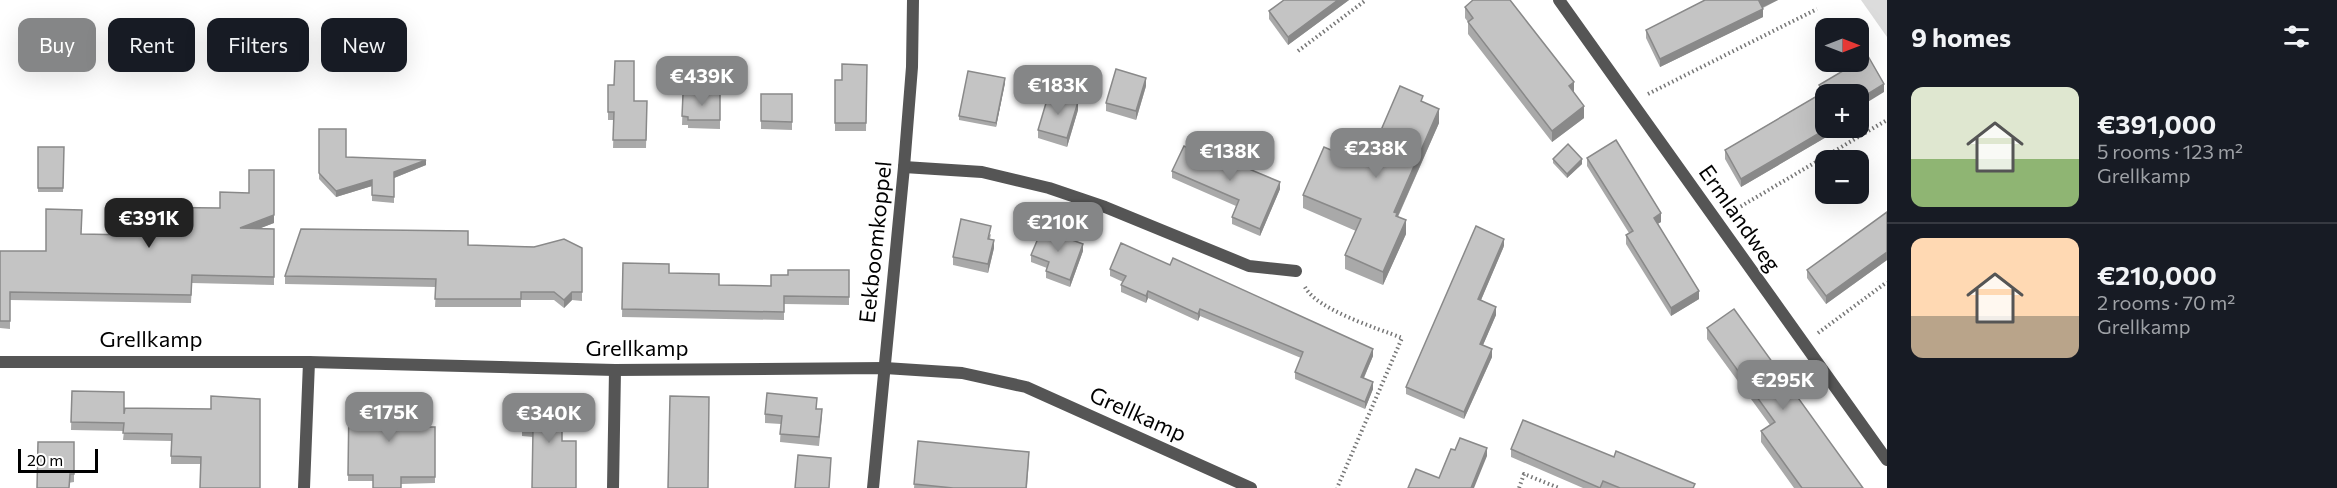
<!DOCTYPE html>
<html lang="en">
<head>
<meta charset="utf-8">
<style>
  body { margin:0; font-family:Commissioner,sans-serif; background:#242831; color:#f1f3f6; height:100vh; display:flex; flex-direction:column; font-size:22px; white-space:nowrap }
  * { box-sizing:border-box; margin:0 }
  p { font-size:20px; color:#9ea1a6 }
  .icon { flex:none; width:33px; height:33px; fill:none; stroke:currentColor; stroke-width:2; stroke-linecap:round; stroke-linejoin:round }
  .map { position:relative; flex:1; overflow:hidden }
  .details { display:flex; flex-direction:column; background:#171b24; width:450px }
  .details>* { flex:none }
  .hud { position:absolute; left:18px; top:18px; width:570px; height:54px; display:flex; gap:12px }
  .needle { width:39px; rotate:90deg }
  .tools { position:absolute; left:1815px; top:18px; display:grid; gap:12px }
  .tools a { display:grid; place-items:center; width:54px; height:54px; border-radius:12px; background:#171b24; box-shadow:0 6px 24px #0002; font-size:30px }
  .scale { position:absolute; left:18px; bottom:15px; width:80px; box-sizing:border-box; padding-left:6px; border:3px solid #000; border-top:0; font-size:16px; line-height:21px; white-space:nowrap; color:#000; -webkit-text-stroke:4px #fff; paint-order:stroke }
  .price { position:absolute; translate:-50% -51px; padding:0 14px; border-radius:12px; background:#858687; color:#fff; font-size:20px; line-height:39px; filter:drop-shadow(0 2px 3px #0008) }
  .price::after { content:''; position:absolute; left:50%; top:36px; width:18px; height:14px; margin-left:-9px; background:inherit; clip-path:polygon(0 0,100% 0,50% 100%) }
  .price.active { background:#222; color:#fff }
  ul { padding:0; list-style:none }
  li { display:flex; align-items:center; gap:18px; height:150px; padding:0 24px }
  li+li { border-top:2px solid #363941 }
  li span { display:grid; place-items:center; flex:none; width:168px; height:120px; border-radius:12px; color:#555 }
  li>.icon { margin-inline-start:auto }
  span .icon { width:72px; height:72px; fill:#fffc; stroke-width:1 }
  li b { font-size:26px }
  h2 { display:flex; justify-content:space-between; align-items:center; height:72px; padding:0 24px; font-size:26px }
  .tag { padding:0 21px; border-radius:12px; background:#171b24; box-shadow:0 6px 24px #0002; font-size:21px; line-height:54px }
  .tag.active { background:#858687; color:#fff }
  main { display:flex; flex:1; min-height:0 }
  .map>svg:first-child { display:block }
  .green { fill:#dcdcdc }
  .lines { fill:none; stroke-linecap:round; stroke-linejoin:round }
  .path { stroke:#777; stroke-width:4; stroke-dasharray:1.5 3; stroke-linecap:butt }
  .service { stroke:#555; stroke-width:12 }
  .minor { stroke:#555; stroke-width:12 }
  .wall { fill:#a9a9a9 }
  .shaded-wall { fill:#898989 }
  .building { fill:#c4c4c4; stroke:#898989; stroke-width:1.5 }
  .labels { text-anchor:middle; stroke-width:4.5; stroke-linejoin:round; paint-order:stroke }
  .street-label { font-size:22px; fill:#000; stroke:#fff }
</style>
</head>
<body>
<main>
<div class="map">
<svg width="1887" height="488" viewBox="0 0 1887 488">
  <rect width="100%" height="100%" fill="#fff"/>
  <polygon class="green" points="1861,0 1887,0 1887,37"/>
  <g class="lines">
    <g class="path">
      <polyline points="1298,51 1366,0"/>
      <polyline points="1648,94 1817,9"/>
      <polyline points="1733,211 1887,120"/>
      <path d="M1305 287C1317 310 1377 328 1402 338L1337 488"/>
      <polyline points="1818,333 1887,282"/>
      <polyline points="1519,488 1524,474 1559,488"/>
    </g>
    <g class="service">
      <polyline points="904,167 982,172 1049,188 1105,207 1249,266 1296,271"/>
      <polyline points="304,488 309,362"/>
    </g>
    <g class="minor">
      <polyline points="1559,0 1887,460"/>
      <polyline points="0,362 309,362 615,370 885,368 962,373 1026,387 1251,488"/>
      <polyline points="613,488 615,370"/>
      <polyline points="873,488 904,167 912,67 913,0"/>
    </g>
  </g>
  <g class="wall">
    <polygon points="1284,0 1349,0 1288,45 1269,19 1269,11"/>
    <polygon points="1705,0 1778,0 1763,8 1763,17 1660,67 1646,38 1646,30"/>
    <polygon points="1465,7 1574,93 1584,118 1552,142 1468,34 1468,22 1465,18"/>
    <polygon points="867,65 866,131 835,131 835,80 842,80"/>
    <polygon points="1005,83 996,127 959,120 959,116"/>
    <polygon points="608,85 634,101 647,101 646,148 613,148 614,120 608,120"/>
    <polygon points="1819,85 1884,92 1826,94 1840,129 1741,187 1725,159 1725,150 1820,94"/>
    <polygon points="1146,86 1136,120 1106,111 1106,103"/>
    <polygon points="720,93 720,129 688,128 688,125 682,125 683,94"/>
    <polygon points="761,94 792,94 792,130 761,129"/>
    <polygon points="1423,102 1439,123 1398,217 1406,234 1383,285 1345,269 1345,255 1356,231 1303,208 1303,195 1366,165"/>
    <polygon points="1078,110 1067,147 1038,138 1038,130"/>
    <polygon points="319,129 346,157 426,165 394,178 394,203 372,201 372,186 336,197 319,179"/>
    <polygon points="38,147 64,147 63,192 38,192"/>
    <polygon points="1200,154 1228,160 1280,189 1260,236 1232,224 1232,217 1236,206 1172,178 1172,171"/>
    <polygon points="1587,158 1661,222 1657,224 1699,299 1671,316 1626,244 1626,235 1629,233 1587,166"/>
    <polygon points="1553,159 1582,164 1567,178 1553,163"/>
    <polygon points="1887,212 1887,260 1826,304 1807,278 1807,270"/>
    <polygon points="274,223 260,228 274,229 274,285 192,283 191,303 10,300 10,329 0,328 0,251 46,251 81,234 133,235"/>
    <polygon points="991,234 990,239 994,248 988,273 953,265 953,257"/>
    <polygon points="468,245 582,248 582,301 572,300 564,308 554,300 521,300 521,307 435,307 436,287 285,284 285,276"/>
    <polygon points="1504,246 1481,300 1496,315 1483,345 1492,357 1464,419 1406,394 1406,387"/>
    <polygon points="1083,251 1070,287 1046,278 1046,271 1047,268 1031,262 1031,255"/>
    <polygon points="623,263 719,285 771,286 788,275 849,270 849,305 784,304 784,320 622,317"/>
    <polygon points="1110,269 1373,356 1364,378 1373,389 1365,409 1295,379 1295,372 1301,358 1200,316 1198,321 1148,298 1146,303 1121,292 1121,285 1123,282 1110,276"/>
    <polygon points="1707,328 1863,488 1794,488 1761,442 1761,431 1770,425 1707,339"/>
    <polygon points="72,391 124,414 211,409 260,399 201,464 171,464 171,441 123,440 124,431 71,430"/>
    <polygon points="522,395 556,395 533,437 522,436"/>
    <polygon points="349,401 411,427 435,427 435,483 401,484 373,481 348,481"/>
    <polygon points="817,409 822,417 819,446 780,442 781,424 765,423 765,414"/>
    <polygon points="918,441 1029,460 1027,488 914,488"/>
    <polygon points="74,442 74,482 37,488"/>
    <polygon points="1511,449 1614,457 1695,488 1583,488 1511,457"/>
  </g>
  <g class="shaded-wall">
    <polygon points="1338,0 1349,0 1288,45 1288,37"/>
    <polygon points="1761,0 1778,0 1759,9 1759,1"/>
    <polygon points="1763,9 1763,17 1660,67 1660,59"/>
    <polygon points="1005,78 1005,83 996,127 996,123"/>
    <polygon points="1146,78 1146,86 1136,120 1136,111"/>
    <polygon points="1574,82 1574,93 1569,86"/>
    <polygon points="1884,84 1884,92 1858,108 1858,100"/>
    <polygon points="1078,102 1078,110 1067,147 1067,138"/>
    <polygon points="1584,106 1584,118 1552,142 1552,131"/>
    <polygon points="1439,109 1439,123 1397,218 1394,212"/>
    <polygon points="1828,128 1840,128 1840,129 1741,187 1741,179"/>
    <polygon points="1582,159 1582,164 1567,178 1567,174"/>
    <polygon points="426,160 426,165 394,178 394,172"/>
    <polygon points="372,180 372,186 336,197 336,191"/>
    <polygon points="1280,182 1280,189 1260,236 1260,229"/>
    <polygon points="1661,213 1661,222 1654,226 1654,218"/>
    <polygon points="274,215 274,223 240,236 240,228"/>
    <polygon points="1406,220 1406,234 1383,285 1383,272"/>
    <polygon points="1504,239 1504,246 1478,307 1478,299"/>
    <polygon points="994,240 994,248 988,273 988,264"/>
    <polygon points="1083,244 1083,251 1070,287 1070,280"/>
    <polygon points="1887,252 1887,260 1826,304 1826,296"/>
    <polygon points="1148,291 1148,298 1146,303 1146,296"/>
    <polygon points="1699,291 1699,299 1671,316 1671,308"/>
    <polygon points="572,292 572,300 564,308 564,300"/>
    <polygon points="1496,307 1496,315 1480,352 1480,344"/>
    <polygon points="1200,309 1200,316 1198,321 1198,314"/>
    <polygon points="1373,349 1373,356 1361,384 1361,377"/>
    <polygon points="1492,349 1492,357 1464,419 1464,412"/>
    <polygon points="1373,382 1373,389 1365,409 1365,402"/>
    <polygon points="1487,448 1487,456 1474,488 1471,488"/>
  </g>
  <g class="building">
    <polygon points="1284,0 1338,0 1288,37 1269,11"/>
    <polygon points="1473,0 1510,0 1574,82 1569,86 1584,106 1552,131 1468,22 1473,18 1465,7"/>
    <polygon points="1705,0 1761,0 1759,1 1763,9 1660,59 1646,30"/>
    <polygon points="1868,56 1884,84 1858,100 1858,94 1826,94 1826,128 1828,128 1741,179 1725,150 1824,92 1819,85"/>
    <polygon points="615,61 634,61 634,101 647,101 646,140 613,140 614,112 608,112 608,85 614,85"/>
    <polygon points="842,64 867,65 866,123 835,123 835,80 842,80"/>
    <polygon points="1116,69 1146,78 1136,111 1106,103"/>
    <polygon points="968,71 1005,78 996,123 959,116"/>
    <polygon points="1400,86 1423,96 1421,101 1439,109 1394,212 1397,213 1396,216 1406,220 1383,272 1345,255 1361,219 1303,195 1324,147 1366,165"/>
    <polygon points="720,93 720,120 688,120 688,117 682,116 683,94"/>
    <polygon points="1049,93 1078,102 1067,138 1038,130"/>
    <polygon points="761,94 792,94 792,122 761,121"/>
    <polygon points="319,129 346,129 346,157 426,160 394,172 394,197 372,195 372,180 336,191 319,173"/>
    <polygon points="1616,140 1661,213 1654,218 1699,291 1671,308 1626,235 1633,231 1587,158"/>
    <polygon points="1204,144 1228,154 1225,159 1280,182 1260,229 1232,217 1239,200 1172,171 1184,146 1200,154"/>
    <polygon points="1568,144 1582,159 1567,174 1553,159"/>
    <polygon points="38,147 64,147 63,188 38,188"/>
    <polygon points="249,170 274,170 274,215 240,228 274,229 274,277 192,275 191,295 10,292 10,321 0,321 0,251 46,251 46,209 82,210 81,234 133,235 133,207 220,208 220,192 249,193"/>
    <polygon points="1887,212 1887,252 1826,296 1807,270"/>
    <polygon points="961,219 991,226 988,239 994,240 988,264 953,257"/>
    <polygon points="1476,226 1504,239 1478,299 1496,307 1480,344 1492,349 1464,412 1406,387"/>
    <polygon points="301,229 468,231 468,245 534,247 564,239 582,248 582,292 572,292 564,300 554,292 521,292 521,299 435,299 436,279 285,276"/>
    <polygon points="1042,229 1083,244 1070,280 1046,271 1049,262 1031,255"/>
    <polygon points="1121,243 1170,265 1173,258 1373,349 1361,377 1373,382 1365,402 1295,372 1303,352 1200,309 1198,314 1148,291 1146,296 1121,285 1126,276 1110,269"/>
    <polygon points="623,263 669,264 669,273 719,274 719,285 771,286 771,275 788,275 788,270 849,270 849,297 784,296 784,312 622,309"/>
    <polygon points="1734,309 1863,488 1802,488 1761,431 1775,422 1707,328"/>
    <polygon points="72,391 124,392 124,414 125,408 211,409 211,396 260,399 260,488 200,488 201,457 171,456 172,434 123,433 124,423 71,422"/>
    <polygon points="767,393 817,398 816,409 822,409 819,437 780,434 782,416 765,414"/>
    <polygon points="522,395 556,395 556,406 562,406 562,441 576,441 576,488 532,488 533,429 522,429"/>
    <polygon points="670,396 709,397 708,488 668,488"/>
    <polygon points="349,401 411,401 411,427 435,427 435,477 401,477 401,488 373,488 373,475 348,475"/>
    <polygon points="1523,420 1614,457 1616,451 1695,484 1693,488 1620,488 1603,481 1600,488 1511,449"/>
    <polygon points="1460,438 1487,448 1471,488 1408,488 1416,469 1439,478 1451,449 1455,450"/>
    <polygon points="918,441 1029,452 1026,488 953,488 914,484"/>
    <polygon points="38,442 74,442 74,474 70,474 69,488 37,488"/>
    <polygon points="798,455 831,458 829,488 795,488"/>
  </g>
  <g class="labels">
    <g class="street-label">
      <text transform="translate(1740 218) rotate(55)" y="8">Ermlandweg</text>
      <text transform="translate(875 242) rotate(-84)" y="8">Eekboomkoppel</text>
      <text x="151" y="347">Grellkamp</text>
      <text x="637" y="356">Grellkamp</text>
      <text transform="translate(1138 414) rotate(24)" y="8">Grellkamp</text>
    </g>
  </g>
</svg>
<div class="tools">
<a><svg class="needle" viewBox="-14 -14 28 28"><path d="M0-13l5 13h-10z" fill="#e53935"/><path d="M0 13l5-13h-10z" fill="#9ea1a6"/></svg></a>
<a>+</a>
<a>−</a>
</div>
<div class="scale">20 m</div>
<b class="price" style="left:702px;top:107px">€439K</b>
<b class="price" style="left:1058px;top:116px">€183K</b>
<b class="price" style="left:1376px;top:179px">€238K</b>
<b class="price" style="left:1230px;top:182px">€138K</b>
<b class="price active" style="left:149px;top:249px">€391K</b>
<b class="price" style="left:1058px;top:253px">€210K</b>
<b class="price" style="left:1783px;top:411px">€295K</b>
<b class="price" style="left:389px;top:443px">€175K</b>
<b class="price" style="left:549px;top:444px">€340K</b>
<div class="hud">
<a class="tag active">Buy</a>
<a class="tag">Rent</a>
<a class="tag">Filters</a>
<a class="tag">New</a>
</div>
</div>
<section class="details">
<h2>9 homes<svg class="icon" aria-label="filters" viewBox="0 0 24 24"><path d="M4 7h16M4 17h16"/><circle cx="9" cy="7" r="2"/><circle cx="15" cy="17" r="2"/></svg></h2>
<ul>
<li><span style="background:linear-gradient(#dfe7d0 60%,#8fb573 0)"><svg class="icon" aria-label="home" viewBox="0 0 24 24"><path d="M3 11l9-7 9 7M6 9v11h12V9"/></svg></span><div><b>€391,000</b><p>5 rooms · 123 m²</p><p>Grellkamp</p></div></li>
<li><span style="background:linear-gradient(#ffd9b3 65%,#b9a48a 0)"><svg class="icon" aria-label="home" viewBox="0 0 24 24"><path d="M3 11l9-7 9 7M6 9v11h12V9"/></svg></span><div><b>€210,000</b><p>2 rooms · 70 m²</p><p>Grellkamp</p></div></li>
</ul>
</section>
</main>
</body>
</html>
